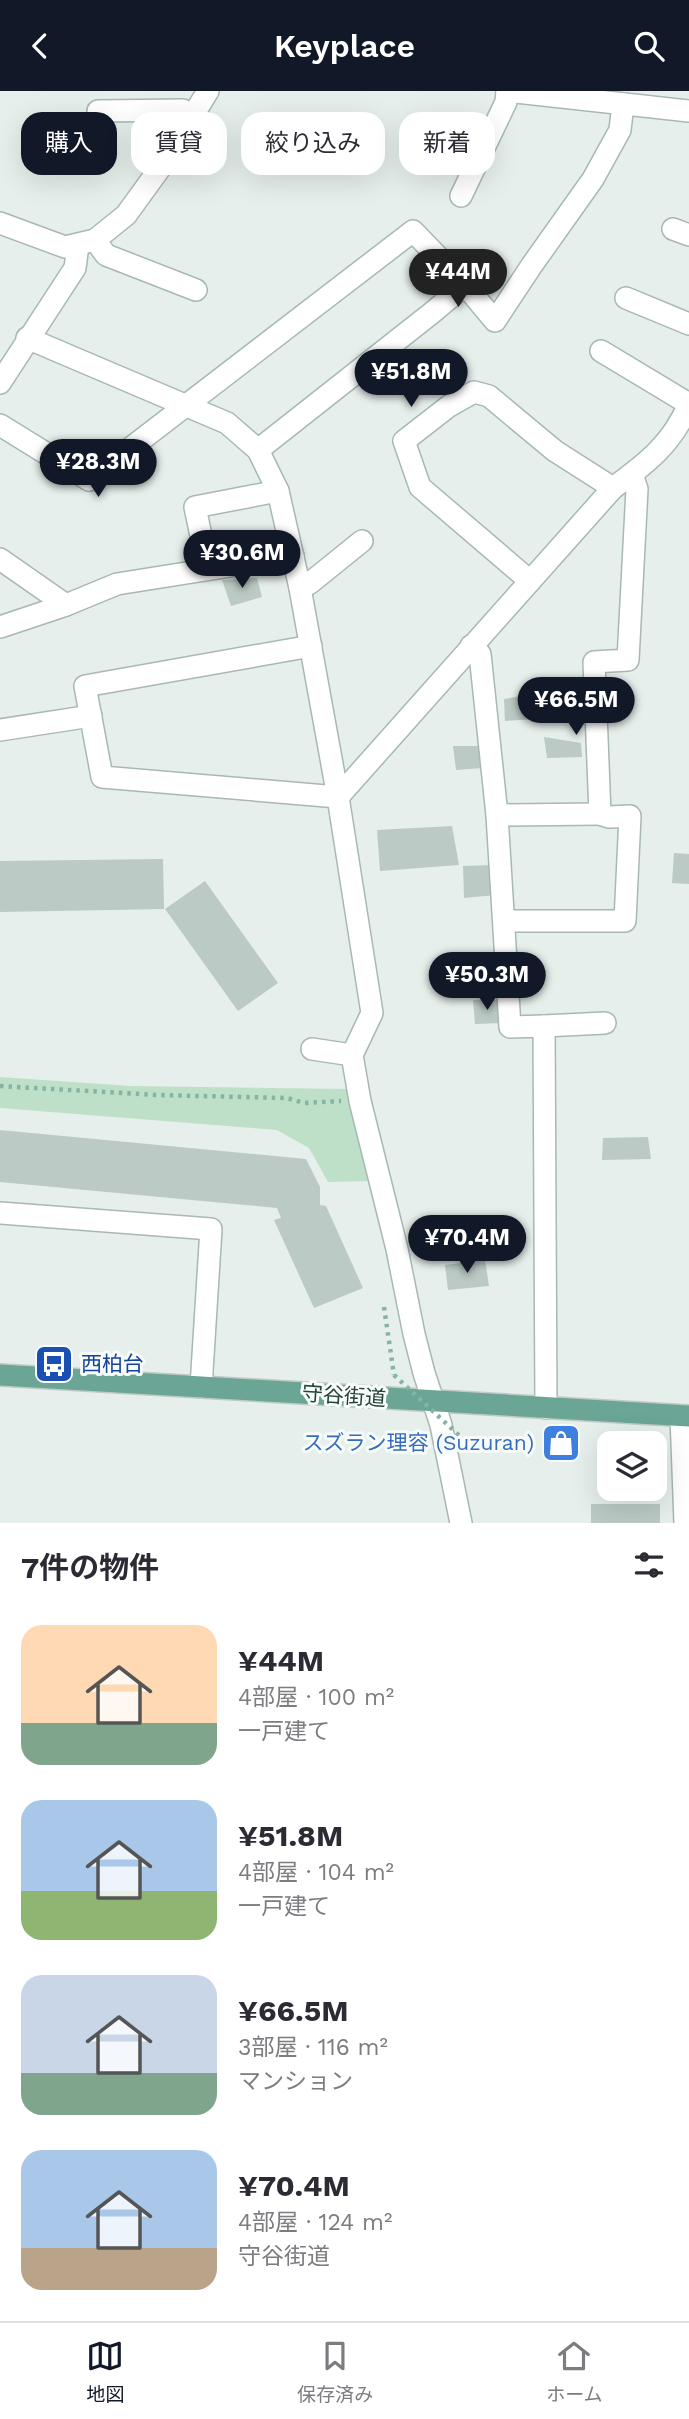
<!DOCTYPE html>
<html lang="ja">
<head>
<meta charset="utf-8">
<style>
  body { margin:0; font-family:"Work Sans","Noto Sans JP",sans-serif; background:#f7f7f7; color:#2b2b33; height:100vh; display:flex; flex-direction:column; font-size:26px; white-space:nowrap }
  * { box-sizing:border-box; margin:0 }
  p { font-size:23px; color:#7c7c81 }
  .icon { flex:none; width:38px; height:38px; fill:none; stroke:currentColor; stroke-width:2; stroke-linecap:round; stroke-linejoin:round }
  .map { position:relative; height:1432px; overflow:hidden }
  .details { display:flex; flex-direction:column; background:#fff; flex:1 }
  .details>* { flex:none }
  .hud { position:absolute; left:21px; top:21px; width:648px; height:63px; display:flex; gap:14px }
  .tools { position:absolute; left:597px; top:1340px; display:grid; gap:14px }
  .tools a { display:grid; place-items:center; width:70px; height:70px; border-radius:14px; background:#fff; box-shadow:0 7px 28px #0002; font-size:35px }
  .price { position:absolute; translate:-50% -60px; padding:0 16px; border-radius:24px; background:#111827; color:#fff; font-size:23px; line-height:46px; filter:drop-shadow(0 2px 4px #0008) }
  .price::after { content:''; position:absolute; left:50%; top:42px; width:21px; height:16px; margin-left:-10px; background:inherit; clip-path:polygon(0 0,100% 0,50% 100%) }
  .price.active { background:#222; color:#fff }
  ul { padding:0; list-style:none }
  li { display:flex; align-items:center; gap:21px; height:175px; padding:0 21px }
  li span { display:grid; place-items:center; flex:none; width:196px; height:140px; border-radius:21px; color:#555 }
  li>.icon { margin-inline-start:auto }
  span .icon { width:84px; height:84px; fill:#fffc; stroke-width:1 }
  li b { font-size:30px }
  h2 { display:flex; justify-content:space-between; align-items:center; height:84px; padding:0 21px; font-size:30px }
  .chip { padding:0 24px; border-radius:21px; background:#fff; box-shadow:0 7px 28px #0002; font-size:24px; line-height:63px }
  .chip.active { background:#111827; color:#fff }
  header { display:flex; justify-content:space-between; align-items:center; height:91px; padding:0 21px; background:#111827; color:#fff; font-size:32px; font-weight:600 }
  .dock { display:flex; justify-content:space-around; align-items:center; height:98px; border-top:2px solid #e1e1e2; background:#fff; font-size:19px; color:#7c7c81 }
  .dock a { display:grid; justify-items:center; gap:4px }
  .dock .active { color:#111827 }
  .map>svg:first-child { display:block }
  .green { fill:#bfe0c8 }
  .building { fill:#bbcac4 }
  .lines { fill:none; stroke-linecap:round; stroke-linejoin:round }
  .minor-casing { stroke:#a8b8b2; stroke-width:24 }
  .major-casing { stroke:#c2cac8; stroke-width:24 }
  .path { stroke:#86b3a5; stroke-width:4.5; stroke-dasharray:3.5 5; stroke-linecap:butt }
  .minor { stroke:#fff; stroke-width:21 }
  .major { stroke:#6aa596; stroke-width:21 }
  .path-bridge { stroke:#86b3a5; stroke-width:4.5; stroke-dasharray:3.5 5; stroke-linecap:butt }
  .labels { text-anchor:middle; stroke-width:6; stroke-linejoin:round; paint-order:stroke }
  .transit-label { font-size:21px; fill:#164399; stroke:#f7fbf9; text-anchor:start }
  .street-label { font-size:21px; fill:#24423a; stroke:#f7fbf9 }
  .shop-label { font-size:21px; fill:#366cbe; stroke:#f7fbf9; text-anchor:end }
</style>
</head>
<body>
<header><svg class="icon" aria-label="back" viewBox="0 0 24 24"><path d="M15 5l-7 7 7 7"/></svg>Keyplace<svg class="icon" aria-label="search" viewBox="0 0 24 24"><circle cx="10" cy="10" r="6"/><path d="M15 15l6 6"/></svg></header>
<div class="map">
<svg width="689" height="1432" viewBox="0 0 689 1432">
  <rect width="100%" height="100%" fill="#e6efeb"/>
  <polygon class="green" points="0,986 131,995 346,998 371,1090 328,1091 309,1057 277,1039 0,1017"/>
  <g class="building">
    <polygon points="257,487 262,506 231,515 222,489"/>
    <polygon points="533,603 536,628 505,630 504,608"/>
    <polygon points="544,646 581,652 582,666 547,667"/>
    <polygon points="453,655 481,655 483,677 456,679"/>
    <polygon points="452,735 459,774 380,780 377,739"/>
    <polygon points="674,762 689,763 689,793 672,792"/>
    <polygon points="163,768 164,818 0,821 0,770"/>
    <polygon points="494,774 496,804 464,807 463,775"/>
    <polygon points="205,790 278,892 238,920 165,818"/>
    <polygon points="473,909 500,909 502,932 475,933"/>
    <polygon points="0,1039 306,1068 320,1096 320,1114 326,1115 363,1197 314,1217 274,1129 281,1127 277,1117 0,1091"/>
    <polygon points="648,1046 651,1068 602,1069 603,1047"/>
    <polygon points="485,1169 489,1195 448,1199 445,1174"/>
    <rect x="591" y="1413" width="69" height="19"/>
  </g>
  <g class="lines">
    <defs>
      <g id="minor">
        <polyline points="507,0 689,20"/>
        <polyline points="98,20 183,19 194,26"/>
        <polyline points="461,105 506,11 507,0"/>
        <polyline points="0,132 65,156 95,149 126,124 163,73 208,0"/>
        <polyline points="673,138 689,144"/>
        <polyline points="95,149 106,164 196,199"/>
        <polyline points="626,207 689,233"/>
        <polyline points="27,247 227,332 258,359 278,400 300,497 338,706 372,922 352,964 360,1010 397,1158 414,1243 424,1282 441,1334 461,1432"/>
        <polyline points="601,260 689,313"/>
        <polyline points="0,292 75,177 78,154"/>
        <polyline points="0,334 89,389 413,140 465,194 495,230 532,174 593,88 620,39 623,13"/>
        <polyline points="258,359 433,221 465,194"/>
        <polyline points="0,468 66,514"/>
        <polyline points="208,478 195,416 278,400"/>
        <polyline points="530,490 420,396 404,350 449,315 474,301 489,305 555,360 613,397"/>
        <polyline points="300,497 310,492 362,450"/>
        <polyline points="0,536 66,514 117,493 293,465"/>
        <path d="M311 555 85 595 102 686 338 706 613 397C647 372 672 353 689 313"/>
        <polyline points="471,555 480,563 497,724 510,936 544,935 546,1317"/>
        <polyline points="0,639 91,625"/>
        <polyline points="497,724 600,723"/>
        <polyline points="505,830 625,830 630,725 609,726 600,723 594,571 628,569 637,398 632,383"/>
        <polyline points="544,935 605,932"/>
        <polyline points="312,958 352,964"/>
        <polyline points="0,1122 211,1138 201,1296"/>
        <polyline points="681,1325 685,1432"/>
      </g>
      <polyline id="major" points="0,1284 689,1325"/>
    </defs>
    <use href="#minor" class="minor-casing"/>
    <use href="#major" class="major-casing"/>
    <g class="path">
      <polyline points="0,995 157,1004 287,1007 304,1012 341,1010"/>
      <polyline points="384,1216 394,1284"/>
    </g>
    <use href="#minor" class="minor"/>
    <use href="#major" class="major"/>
    <polyline class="path-bridge" points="394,1284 465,1350"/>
  </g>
  <defs>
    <symbol id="bus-square" viewBox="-11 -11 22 22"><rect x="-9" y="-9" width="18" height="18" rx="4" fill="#1a4fb4" stroke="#f7fbf9"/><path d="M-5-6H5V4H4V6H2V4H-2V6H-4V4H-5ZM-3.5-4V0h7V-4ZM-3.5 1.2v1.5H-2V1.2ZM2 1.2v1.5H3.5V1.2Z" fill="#fff"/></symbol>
    <symbol id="shop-square" viewBox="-11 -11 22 22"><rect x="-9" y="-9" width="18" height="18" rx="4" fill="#3f7fe0" stroke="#f7fbf9"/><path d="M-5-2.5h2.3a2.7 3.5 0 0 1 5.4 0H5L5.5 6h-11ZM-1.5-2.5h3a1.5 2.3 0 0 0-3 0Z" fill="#fff"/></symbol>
  </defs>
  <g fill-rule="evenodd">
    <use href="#bus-square" x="32" y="1251" width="44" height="44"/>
    <use href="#shop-square" x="539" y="1330" width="44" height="44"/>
  </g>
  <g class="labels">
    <g class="transit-label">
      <text x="81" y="1280">西柏台</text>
    </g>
    <g class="street-label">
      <text transform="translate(344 1305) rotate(4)" y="7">守谷街道</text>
    </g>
    <g class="shop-label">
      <text x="534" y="1359">スズラン理容 (Suzuran)</text>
    </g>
  </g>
</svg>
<div class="tools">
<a><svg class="icon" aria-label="layers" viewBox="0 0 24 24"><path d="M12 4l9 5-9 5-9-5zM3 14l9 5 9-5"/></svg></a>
</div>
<b class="price active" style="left:458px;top:218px">¥44M</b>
<b class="price" style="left:411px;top:318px">¥51.8M</b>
<b class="price" style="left:98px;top:408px">¥28.3M</b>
<b class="price" style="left:242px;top:499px">¥30.6M</b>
<b class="price" style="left:576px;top:646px">¥66.5M</b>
<b class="price" style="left:487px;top:921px">¥50.3M</b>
<b class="price" style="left:467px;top:1184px">¥70.4M</b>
<div class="hud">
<a class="chip active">購入</a>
<a class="chip">賃貸</a>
<a class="chip">絞り込み</a>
<a class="chip">新着</a>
</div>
</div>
<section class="details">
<h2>7件の物件<svg class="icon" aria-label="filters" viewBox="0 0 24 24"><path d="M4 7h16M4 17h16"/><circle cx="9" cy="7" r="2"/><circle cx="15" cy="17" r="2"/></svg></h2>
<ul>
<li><span style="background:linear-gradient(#ffd9b3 70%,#7fa58c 0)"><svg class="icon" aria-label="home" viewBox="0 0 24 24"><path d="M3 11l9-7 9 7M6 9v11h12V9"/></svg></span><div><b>¥44M</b><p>4部屋 · 100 m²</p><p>一戸建て</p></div></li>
<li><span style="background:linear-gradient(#a9c7e8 65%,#8fb573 0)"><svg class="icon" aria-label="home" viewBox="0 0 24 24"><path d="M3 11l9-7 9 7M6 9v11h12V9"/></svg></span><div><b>¥51.8M</b><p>4部屋 · 104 m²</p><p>一戸建て</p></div></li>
<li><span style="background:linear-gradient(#c9d6e8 70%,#7fa58c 0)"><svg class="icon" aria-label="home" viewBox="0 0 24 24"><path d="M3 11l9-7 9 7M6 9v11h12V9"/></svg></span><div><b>¥66.5M</b><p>3部屋 · 116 m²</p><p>マンション</p></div></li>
<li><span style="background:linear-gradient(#a9c7e8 70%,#b9a48a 0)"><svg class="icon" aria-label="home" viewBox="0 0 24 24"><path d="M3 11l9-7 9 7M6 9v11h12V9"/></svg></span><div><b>¥70.4M</b><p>4部屋 · 124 m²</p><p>守谷街道</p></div></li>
</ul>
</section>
<nav class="dock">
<a class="active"><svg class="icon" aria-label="map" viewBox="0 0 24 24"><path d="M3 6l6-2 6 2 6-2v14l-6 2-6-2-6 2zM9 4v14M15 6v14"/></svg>地図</a>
<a><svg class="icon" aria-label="saved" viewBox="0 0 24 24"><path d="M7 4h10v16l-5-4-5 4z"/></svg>保存済み</a>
<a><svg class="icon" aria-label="home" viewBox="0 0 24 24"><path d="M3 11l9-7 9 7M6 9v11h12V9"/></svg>ホーム</a>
</nav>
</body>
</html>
